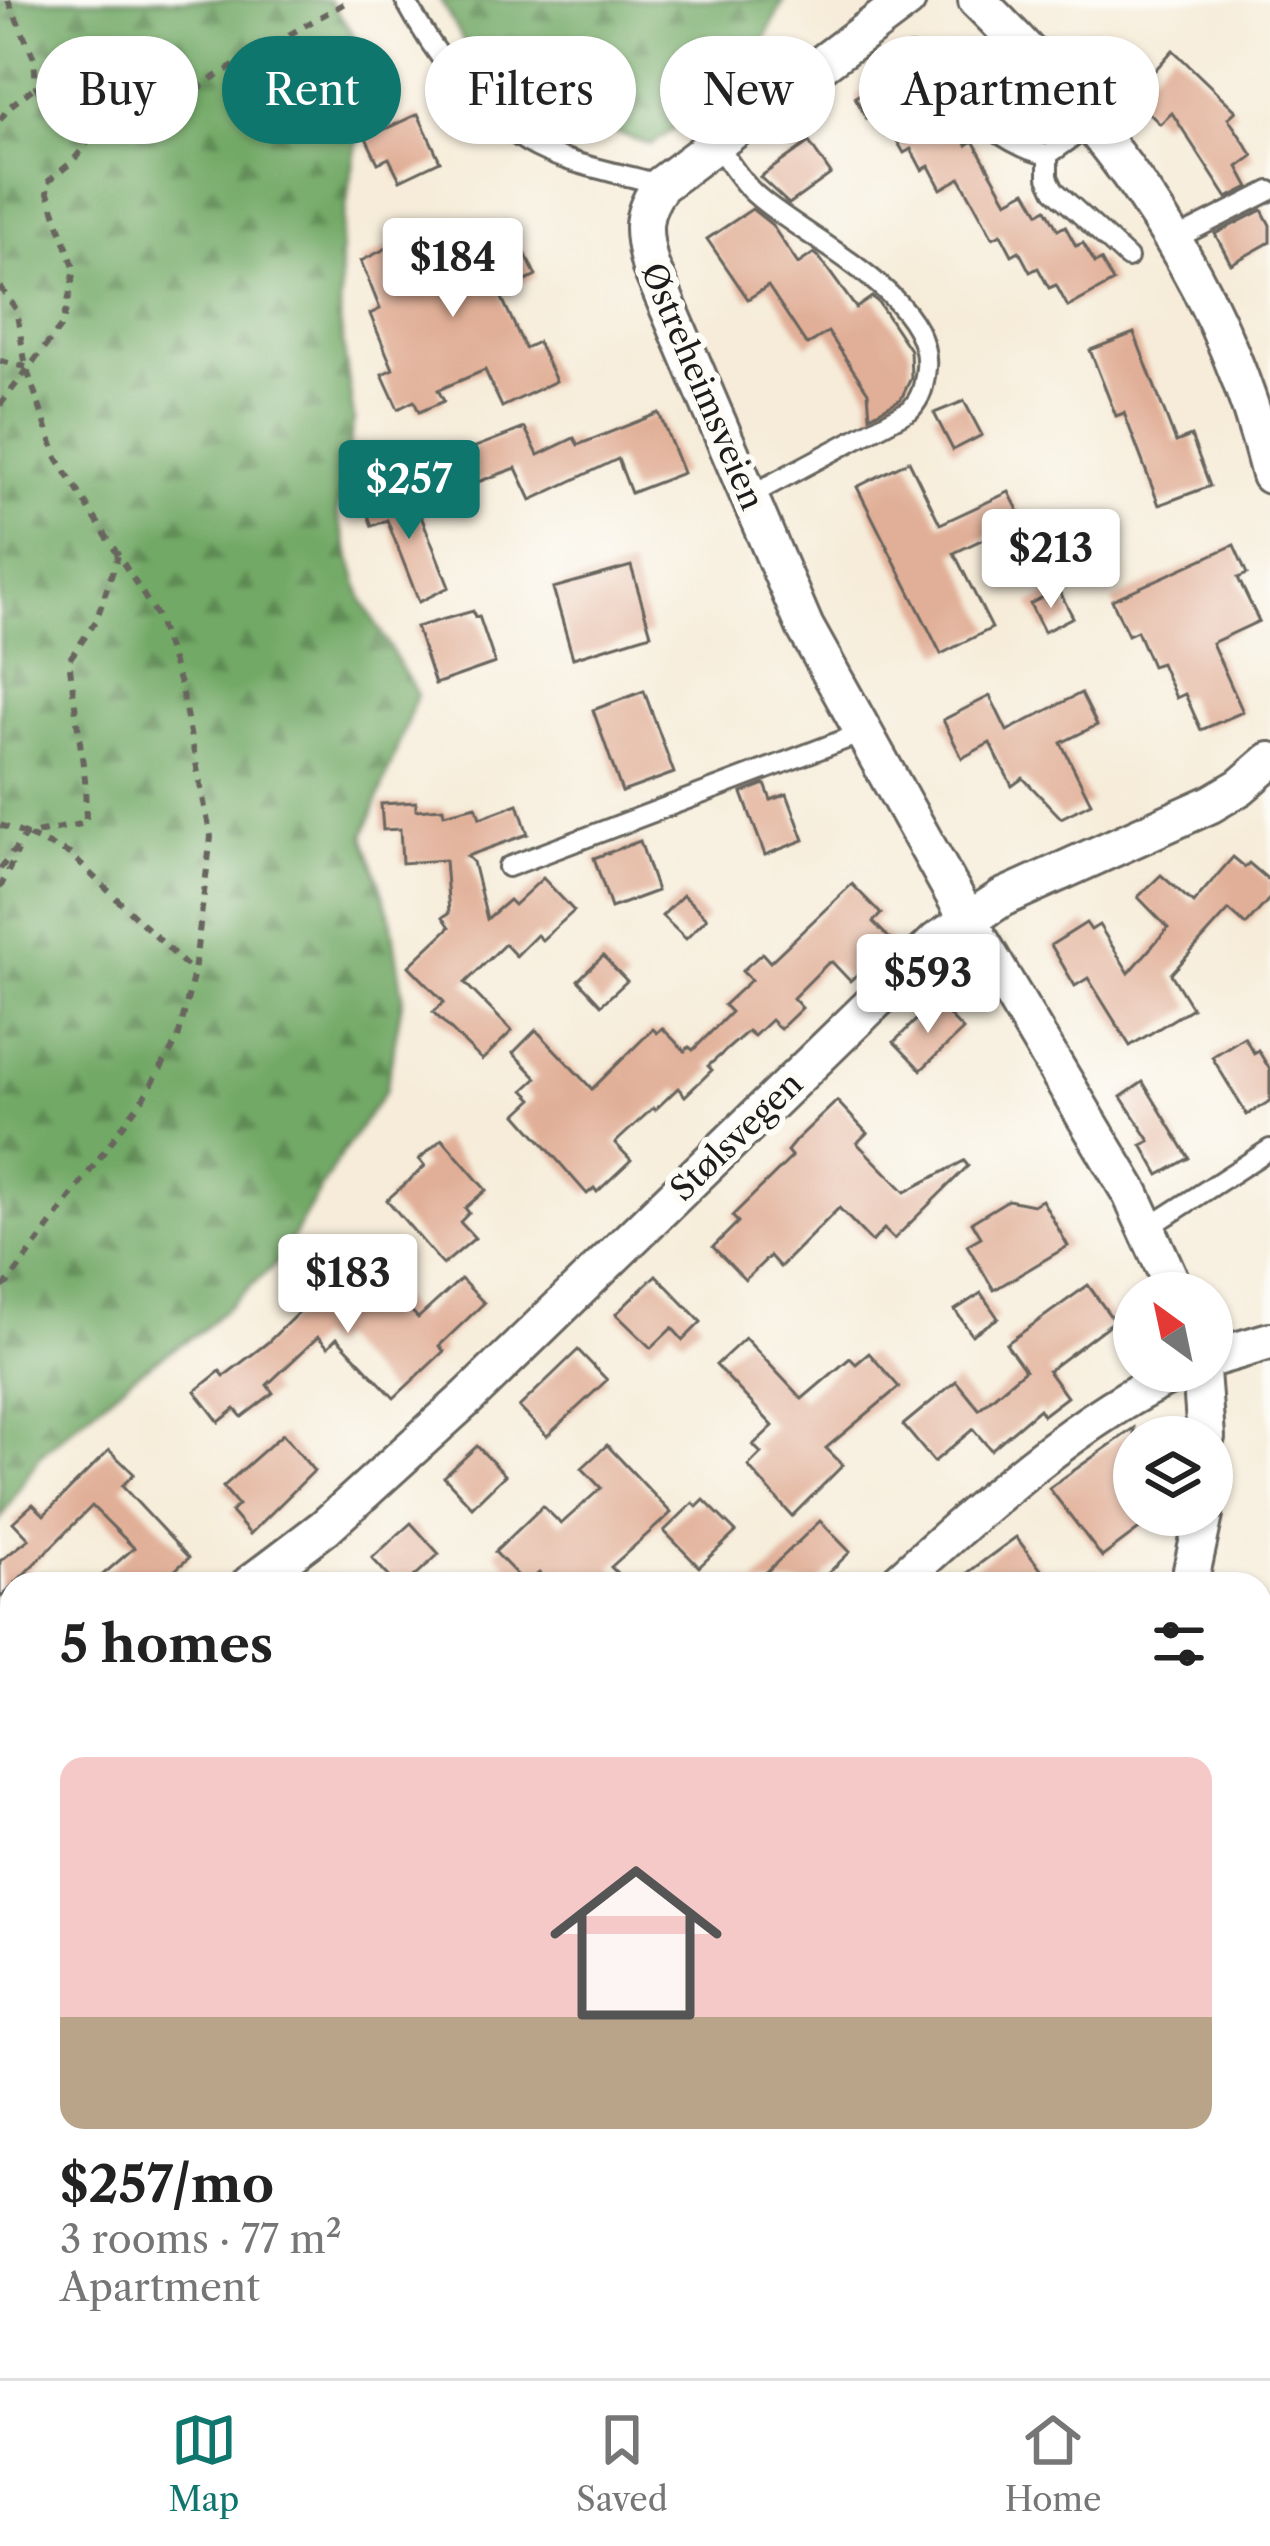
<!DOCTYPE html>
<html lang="en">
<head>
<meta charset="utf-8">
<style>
  body { margin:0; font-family:"Libre Caslon Text",serif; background:#f2f2f2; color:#222; height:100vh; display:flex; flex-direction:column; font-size:45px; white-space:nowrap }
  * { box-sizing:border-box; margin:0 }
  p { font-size:39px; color:#767676 }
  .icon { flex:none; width:66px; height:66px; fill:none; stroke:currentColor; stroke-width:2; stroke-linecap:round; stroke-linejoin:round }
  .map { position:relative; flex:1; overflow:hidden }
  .panel { position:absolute; left:0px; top:1572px; width:1272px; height:807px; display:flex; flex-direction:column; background:#fff; border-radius:36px 36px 0 0; box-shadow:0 3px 9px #0004 }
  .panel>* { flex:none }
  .top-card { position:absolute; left:36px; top:36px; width:1200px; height:108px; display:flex; gap:24px }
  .needle { width:78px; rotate:327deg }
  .fabs { position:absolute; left:1113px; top:1272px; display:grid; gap:24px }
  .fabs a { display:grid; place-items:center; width:120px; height:120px; border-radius:50%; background:#fff; box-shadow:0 3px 9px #0004; font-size:60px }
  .price { position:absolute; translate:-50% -102px; padding:0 27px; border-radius:12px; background:#fff; color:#222; font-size:39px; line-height:78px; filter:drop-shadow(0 3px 6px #0008) }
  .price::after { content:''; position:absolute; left:50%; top:72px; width:36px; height:27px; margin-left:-18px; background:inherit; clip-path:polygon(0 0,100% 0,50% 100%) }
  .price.on { background:#0f766e; color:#fff }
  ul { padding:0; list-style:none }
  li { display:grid; align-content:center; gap:24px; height:636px; padding:0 60px }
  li+li { border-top:3px solid #e0e0e0 }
  li span { display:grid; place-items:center; height:372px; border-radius:24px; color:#555 }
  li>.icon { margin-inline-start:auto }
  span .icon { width:216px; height:216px; fill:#fffc; stroke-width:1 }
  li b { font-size:51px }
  h2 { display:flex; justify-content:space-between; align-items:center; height:144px; padding:0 60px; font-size:51px }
  .pill { padding:0 42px; border-radius:54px; background:#fff; box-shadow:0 3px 9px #0004; font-size:42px; line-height:108px }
  .pill.on { background:#0f766e; color:#fff }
  .menu { display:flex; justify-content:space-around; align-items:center; height:168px; border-top:3px solid #e0e0e0; background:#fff; font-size:33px; color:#767676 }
  .menu a { display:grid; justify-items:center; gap:6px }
  .menu .on { color:#0f766e }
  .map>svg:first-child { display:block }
  .forest { fill:url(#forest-firs); stroke:#476241; stroke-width:3 }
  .building { fill:#e1af97 }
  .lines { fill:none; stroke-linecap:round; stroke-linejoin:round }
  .service-casing { stroke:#68655e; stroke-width:24 }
  .minor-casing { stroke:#68655e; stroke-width:42 }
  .tertiary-casing { stroke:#68655e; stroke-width:51 }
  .path { stroke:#68655e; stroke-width:6; stroke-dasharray:9 9; stroke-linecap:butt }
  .service { stroke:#fff; stroke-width:18 }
  .minor { stroke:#fff; stroke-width:36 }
  .tertiary { stroke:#fff; stroke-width:45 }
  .labels { text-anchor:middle; stroke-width:12; stroke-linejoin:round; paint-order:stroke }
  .street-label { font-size:33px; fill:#1c1c1c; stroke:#fdfcf7 }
</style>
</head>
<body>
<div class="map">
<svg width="1270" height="2378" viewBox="0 0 1270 2378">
  <defs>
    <pattern id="forest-firs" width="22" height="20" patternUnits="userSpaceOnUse" patternTransform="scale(3)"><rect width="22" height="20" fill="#72a966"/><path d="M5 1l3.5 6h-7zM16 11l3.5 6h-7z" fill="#5d8953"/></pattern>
  </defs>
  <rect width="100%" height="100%" fill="#fdfcf7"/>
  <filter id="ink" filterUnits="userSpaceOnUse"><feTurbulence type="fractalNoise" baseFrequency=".00833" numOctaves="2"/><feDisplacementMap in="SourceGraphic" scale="24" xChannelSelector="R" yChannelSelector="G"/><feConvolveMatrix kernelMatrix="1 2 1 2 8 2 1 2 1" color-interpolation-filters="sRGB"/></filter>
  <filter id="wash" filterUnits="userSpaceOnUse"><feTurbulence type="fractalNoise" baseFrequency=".004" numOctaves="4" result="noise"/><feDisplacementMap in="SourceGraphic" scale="48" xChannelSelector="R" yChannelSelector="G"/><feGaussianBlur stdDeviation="2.7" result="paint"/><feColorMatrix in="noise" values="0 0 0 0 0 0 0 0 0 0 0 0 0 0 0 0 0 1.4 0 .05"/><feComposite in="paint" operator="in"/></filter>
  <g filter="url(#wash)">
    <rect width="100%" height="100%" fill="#f6ecd9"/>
    <g class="forest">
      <polygon points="0,0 329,0 363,49 360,126 341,236 340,322 354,419 337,513 363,601 417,695 364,836 391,919 403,996 386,1090 337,1161 279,1261 202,1330 134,1375 41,1454 0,1519"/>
      <polygon points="440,0 784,0 744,81 651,145 558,113 470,52"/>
    </g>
    <g id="blocks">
      <g class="building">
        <polygon points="1173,50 1236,111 1228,118 1253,156 1238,167 1249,187 1227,198 1172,113 1160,124 1132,96"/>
        <polygon points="896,57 931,111 937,107 949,128 955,124 967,145 973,141 1007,201 1026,191 1039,213 1046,209 1058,230 1065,226 1076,246 1083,243 1095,263 1101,260 1113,282 1068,307 1056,285 1049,288 1038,268 1030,272 1019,251 1012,255 1001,234 993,238 960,178 941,189 929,166 922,170 911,149 904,153 892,132 885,136 874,116 867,119 855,97 874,86 867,73"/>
        <polygon points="418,114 440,161 400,180 389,158 378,163 366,138"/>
        <polygon points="809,142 831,174 789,204 760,177"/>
        <polygon points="752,209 771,224 798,264 814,253 818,256 856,308 872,297 878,302 910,350 911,378 901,399 870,416 868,392 828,332 807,345 768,286 748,299 707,239"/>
        <polygon points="1262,210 1270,225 1270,242 1231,264 1215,234"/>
        <polygon points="513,228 536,276 500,294 525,348 538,342 556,381 502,407 485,370 438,390 444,401 419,412 414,401 398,409 382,374 393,369 370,314 380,309 361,261 421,231 435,266"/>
        <polygon points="1134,333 1176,442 1191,436 1210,486 1159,505 1124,413 1116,416 1090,350"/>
        <polygon points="964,401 982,435 953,450 934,413"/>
        <polygon points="659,413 683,473 631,493 618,459 531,500 516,468 461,488 449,457 525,428 538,455 574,438 578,445"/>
        <polygon points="909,461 940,524 1009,492 1023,520 954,553 992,628 941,654 857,487"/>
        <polygon points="393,487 402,512 417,506 449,587 419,602 387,520 372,526 362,499"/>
        <polygon points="1234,545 1247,574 1238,578 1259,621 1212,643 1243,712 1201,730 1185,694 1176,698 1161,663 1152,666 1137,631 1128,635 1112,600"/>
        <polygon points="631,566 651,634 573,658 553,588"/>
        <polygon points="1058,589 1073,617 1044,632 1030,604"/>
        <polygon points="473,611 475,617 479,616 495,663 435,684 416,627"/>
        <polygon points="644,691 674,773 622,792 593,710"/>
        <polygon points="1081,693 1097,725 1061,743 1091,803 1061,818 1023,778 1012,786 990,743 962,758 943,720 990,696 1007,731"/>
        <polygon points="765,784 771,800 787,794 804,840 765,855 742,793"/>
        <polygon points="416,802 416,810 443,808 444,814 476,806 480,818 518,804 528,834 467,856 473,862 487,919 509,900 514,905 543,878 574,911 542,940 537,935 516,956 505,944 465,983 512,1031 482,1060 433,1012 444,1002 409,966 450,927 443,917 449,913 445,860 402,863 400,829 383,830 381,804"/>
        <polygon points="640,841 657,891 611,908 594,858"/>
        <polygon points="1233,857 1245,867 1249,863 1270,881 1270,898 1246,925 1229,910 1171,974 1192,1008 1130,1046 1088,978 1075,986 1051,945 1086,923 1091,930 1099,925 1129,973 1168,928 1138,897 1161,875 1193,903"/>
        <polygon points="852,884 881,914 873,922 892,941 850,981 832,962 828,963 793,998 802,1008 780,1029 771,1020 754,1036 748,1031 708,1066 712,1070 685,1096 678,1088 655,1110 653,1108 615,1143 631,1160 597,1192 594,1188 587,1194 517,1114 533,1099 524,1090 537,1078 513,1053 536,1030 592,1089 653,1029 657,1033 662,1028 685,1051 689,1047 693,1050 731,1012 724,1005 751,980 742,971 762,953 770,962"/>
        <polygon points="683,895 707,918 686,939 662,916"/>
        <polygon points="603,956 627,981 601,1005 578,980"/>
        <polygon points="935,1001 963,1030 921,1070 894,1042"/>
        <polygon points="1244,1037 1254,1053 1258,1050 1270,1070 1270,1101 1247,1115 1212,1057"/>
        <polygon points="1143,1082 1189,1158 1159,1175 1142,1145 1150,1141 1121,1097"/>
        <polygon points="837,1101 867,1133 857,1143 905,1192 964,1161 968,1166 894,1239 884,1229 872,1242 839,1208 780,1267 770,1256 745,1280 713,1247 738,1222 732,1216 792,1157 787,1151 796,1140"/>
        <polygon points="442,1139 486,1190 465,1208 469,1213 460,1222 475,1238 443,1265 387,1200 425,1166 419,1159"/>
        <polygon points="1008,1200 1033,1205 1042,1200 1068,1246 994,1290 967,1245 981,1237 972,1222"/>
        <polygon points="354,1250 418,1318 461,1279 484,1303 439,1346 444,1351 394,1398 337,1338 328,1347 318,1337 267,1385 273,1393 242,1417 235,1409 219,1422 195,1391 220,1371 224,1376 267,1343 306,1305 304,1303 312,1295 308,1292"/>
        <polygon points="656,1275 701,1322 683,1340 672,1328 651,1348 616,1314"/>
        <polygon points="1088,1285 1114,1321 1048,1371 1067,1397 1043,1415 1039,1409 991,1450 973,1429 934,1462 903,1425 956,1381 979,1409 1025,1370 1006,1344"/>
        <polygon points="981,1293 998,1318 972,1335 955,1310"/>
        <polygon points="745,1338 802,1399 850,1358 856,1364 869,1353 899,1387 826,1448 843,1465 792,1516 748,1466 761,1453 753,1445 773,1426 716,1365"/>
        <polygon points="578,1350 607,1380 547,1436 519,1407"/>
        <polygon points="1134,1428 1134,1515 1154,1518 1102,1557 1049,1488"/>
        <polygon points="283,1434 314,1471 250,1534 231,1512 238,1505 223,1487"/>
        <polygon points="607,1445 671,1513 611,1567 628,1584 550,1584 539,1573 526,1584 495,1552 543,1506 561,1524 601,1488 582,1468"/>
        <polygon points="477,1446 505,1475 472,1507 444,1477"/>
        <polygon points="109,1450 134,1474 122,1486 189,1558 159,1584 92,1584 134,1548 92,1506 0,1598 0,1561 29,1539 13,1522 33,1504 44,1515"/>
        <polygon points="704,1500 736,1532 699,1567 664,1531 693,1503 697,1507"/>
        <polygon points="820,1521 850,1552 817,1584 754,1584"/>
        <polygon points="411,1523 439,1554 406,1584 396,1584 372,1558"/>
        <polygon points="1016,1537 1052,1584 953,1584 982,1562"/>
      </g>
    </g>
  </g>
  <g filter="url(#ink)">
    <use href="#blocks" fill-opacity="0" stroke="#68655e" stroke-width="3"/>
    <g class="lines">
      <defs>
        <g id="service">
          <path d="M405 0C433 52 475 110 527 142 565 165 619 172 661 185"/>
          <path d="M912 55C951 90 995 145 1048 155"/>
          <polyline points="1092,124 1048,155 1048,177 1054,190 1128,258"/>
          <path d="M716 144C729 161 740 181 756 195 802 237 933 295 926 368 924 386 922 397 910 410L749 496"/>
          <polyline points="1175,239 1270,191"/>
          <polyline points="508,867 862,733"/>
          <polyline points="1148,1228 1270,1149"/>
          <polyline points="1260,2143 1270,2138"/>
        </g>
        <g id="minor">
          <path d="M907 0 661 185C640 213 641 231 650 265L805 627 967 918 1131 1194 1176 1293"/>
          <path d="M977 0C1118 139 1222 280 1270 475"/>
          <polyline points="1212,1358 1270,1341"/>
          <polyline points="1201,1371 1206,1437"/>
          <polyline points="250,1584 325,1527 469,1396 937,941 1002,898 1211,804 1240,787 1270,761"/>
          <path d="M896 1584C975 1512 1082 1414 1181 1371"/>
          <polyline points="1189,1584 1204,1515"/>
          <polyline points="0,1788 12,1776"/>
          <polyline points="253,2367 263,2378"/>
          <polyline points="132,2378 149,2367"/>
          <polyline points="943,2378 944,2367"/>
        </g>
        <polyline id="tertiary" points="1268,2378 1270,2376"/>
      </defs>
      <use href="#service" class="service-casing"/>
      <use href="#minor" class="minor-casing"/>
      <use href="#tertiary" class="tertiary-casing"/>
      <g class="path">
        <polyline points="8,0 34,58 36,86 48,109 75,137 146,112 160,103 187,98 211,79 350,0"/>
        <polyline points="0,120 9,107 36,86"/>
        <polyline points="0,287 16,309 26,367 57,458 156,615 180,684 211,837 194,972 178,1039 146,1094 9,1282 0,1288"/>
        <polyline points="0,361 26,367"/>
        <polyline points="0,405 62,325 68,302 75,270 45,184 73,161 94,134"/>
        <polyline points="0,825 25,834"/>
        <polyline points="29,836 70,854 193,972"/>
        <polyline points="0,869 26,835 86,823 85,779 69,660 96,621 118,556"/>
        <polyline points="0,888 18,851"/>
      </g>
      <use href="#service" class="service"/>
      <use href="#minor" class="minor"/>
      <use href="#tertiary" class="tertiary"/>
    </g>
  </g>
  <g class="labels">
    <g class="street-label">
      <text transform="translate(703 386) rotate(67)" y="12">Østreheimsveien</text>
      <text transform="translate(736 1136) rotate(-44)" y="12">Stølsvegen</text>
    </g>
  </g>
</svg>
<div class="fabs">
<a><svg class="needle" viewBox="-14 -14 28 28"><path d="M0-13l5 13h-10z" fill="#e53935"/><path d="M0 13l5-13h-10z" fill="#767676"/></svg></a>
<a><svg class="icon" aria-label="layers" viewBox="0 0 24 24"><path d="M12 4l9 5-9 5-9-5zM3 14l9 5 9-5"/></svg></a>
</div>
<b class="price" style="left:453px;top:320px">$184</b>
<b class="price on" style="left:409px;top:542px">$257</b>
<b class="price" style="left:1051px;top:611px">$213</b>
<b class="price" style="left:928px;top:1036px">$593</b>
<b class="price" style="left:348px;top:1336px">$183</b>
<div class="top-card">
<a class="pill">Buy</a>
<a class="pill on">Rent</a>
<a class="pill">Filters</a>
<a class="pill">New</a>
<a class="pill">Apartment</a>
</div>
<section class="panel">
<h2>5 homes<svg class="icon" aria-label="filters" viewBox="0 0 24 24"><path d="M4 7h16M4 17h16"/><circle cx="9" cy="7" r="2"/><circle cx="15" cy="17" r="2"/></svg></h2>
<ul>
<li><span style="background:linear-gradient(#f6c9c9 70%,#b9a48a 0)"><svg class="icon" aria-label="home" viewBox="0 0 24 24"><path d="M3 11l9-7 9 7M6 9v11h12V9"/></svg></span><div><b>$257/mo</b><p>3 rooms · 77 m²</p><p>Apartment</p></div></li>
</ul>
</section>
</div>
<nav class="menu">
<a class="on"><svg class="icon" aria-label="map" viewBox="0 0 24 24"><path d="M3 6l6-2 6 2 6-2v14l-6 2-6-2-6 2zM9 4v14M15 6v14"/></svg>Map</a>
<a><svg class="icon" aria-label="saved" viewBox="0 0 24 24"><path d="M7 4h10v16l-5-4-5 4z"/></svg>Saved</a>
<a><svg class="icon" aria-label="home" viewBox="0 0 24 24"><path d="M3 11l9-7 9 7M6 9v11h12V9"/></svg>Home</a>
</nav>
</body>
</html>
